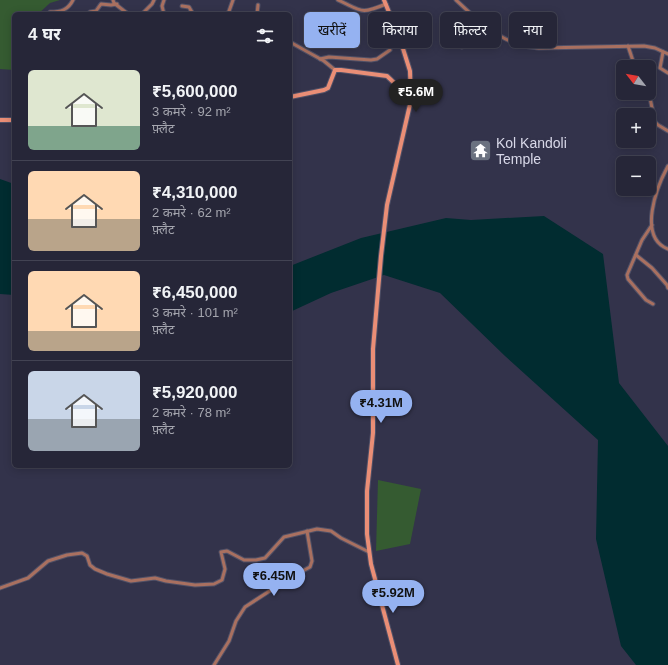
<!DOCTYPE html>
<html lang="hi">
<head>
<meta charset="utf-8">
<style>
  body { margin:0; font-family:Helvetica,"Noto Sans Devanagari",sans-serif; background:#2e2e40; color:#f1f3f6; height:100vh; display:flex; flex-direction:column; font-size:15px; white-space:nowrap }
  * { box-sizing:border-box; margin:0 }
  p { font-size:13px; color:#a4a5ae }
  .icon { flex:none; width:22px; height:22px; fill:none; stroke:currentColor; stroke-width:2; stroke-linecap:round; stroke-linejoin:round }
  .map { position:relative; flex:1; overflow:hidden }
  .details { position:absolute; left:12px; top:12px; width:280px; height:456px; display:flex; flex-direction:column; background:#262638; border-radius:6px; box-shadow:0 2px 10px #0003,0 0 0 1px #424353 }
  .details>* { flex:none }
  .banner { position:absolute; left:304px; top:12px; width:304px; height:36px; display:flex; gap:8px }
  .needle { width:26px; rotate:301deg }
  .controls { position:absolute; left:616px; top:60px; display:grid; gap:8px }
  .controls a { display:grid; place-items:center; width:40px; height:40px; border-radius:6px; background:#262638; box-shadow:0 2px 10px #0003,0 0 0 1px #424353; font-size:20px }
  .price { position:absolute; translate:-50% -34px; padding:0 9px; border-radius:14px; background:#95b2f1; color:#111; font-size:13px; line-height:26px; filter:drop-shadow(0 1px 2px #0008) }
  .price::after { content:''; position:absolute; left:50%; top:24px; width:12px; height:9px; margin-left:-6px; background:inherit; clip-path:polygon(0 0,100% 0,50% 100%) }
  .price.current { background:#222; color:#fff }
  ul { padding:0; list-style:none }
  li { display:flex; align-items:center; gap:12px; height:100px; padding:0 16px }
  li+li { border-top:1px solid #424353 }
  li span { display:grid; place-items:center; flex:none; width:112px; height:80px; border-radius:6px; color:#555 }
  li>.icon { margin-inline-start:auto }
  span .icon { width:48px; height:48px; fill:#fffc; stroke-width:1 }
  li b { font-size:17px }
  h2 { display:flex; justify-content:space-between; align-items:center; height:48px; padding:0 16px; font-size:17px }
  .chip { padding:0 14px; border-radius:6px; background:#262638; box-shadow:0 2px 10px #0003,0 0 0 1px #424353; font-size:14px; line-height:36px }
  .chip.current { background:#95b2f1; color:#111 }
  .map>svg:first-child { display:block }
  .green { fill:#355b31 }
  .water { fill:#012c30 }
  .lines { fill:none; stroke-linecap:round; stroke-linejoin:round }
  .minor-casing { stroke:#515167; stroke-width:5 }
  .secondary-casing { stroke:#515167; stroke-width:6 }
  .minor { stroke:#a97060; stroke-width:3 }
  .secondary { stroke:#ea8e76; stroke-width:4 }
  .labels { text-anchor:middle; stroke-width:4; stroke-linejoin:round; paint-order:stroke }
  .poi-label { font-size:14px; fill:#d8d8e8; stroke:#33334b; text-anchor:start }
</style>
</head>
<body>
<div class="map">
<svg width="668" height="665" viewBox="0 0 668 665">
  <rect width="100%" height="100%" fill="#33334b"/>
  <g class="green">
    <polygon points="0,0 60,0 50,3 38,14 14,14 14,70 0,69"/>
    <polygon points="378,480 421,489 410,544 376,551"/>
  </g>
  <g class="water">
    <polygon points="0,179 14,184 14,295 0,294"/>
    <polygon points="544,216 603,254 619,383 668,446 668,665 636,665 621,646 596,539 598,440 505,356 440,293 384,275 331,293 290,312 290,266 361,238 446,218 471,220"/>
  </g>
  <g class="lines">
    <defs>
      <g id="minor">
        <polyline points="113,0 114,3 128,14"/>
        <polyline points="164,0 162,6 164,14"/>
        <path d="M338 0C362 11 360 15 386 4"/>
        <path d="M456 0C475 18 495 37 520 45 526 47 533 47 539 48L644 46 655 48 668 54"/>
        <polyline points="182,6 189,7 193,14"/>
        <path d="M50 12C61 12 68 10 73 0"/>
        <polyline points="88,14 90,12 96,11 101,4 111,5 117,4"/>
        <polyline points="142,14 152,4 154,0"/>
        <polyline points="228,14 233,0"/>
        <polyline points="257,14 258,5"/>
        <polyline points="290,42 324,61 335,70"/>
        <polyline points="628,46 635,67"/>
        <polyline points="462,47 472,16"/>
        <polyline points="663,52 660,68 668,73"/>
        <polyline points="320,59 329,57 371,60 377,59 390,50"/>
        <polyline points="647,93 650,98 655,122 658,125 668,131"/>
        <path d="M668 166C657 186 637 237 668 249"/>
        <polyline points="652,225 642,240 627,275 628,279 646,300 653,304"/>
        <polyline points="636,255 652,268 667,285 668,288"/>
        <polyline points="0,588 28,578 48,561 67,555 82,553 87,556 90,565 95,569 107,574 131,581 155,578 166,581 195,585 214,584 222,580 225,569 221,552 227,551 244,560 256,560 265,558 284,537 317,529 331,531 341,538 369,552"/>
        <polyline points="214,665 229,641 236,621 245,607 288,579 310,567 312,561 307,531"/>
      </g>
      <g id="secondary">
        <polyline points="384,0 400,39 410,71 411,100 387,205 381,256 373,349 373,433 367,491 367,534 371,564 398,665"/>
        <polyline points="290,97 324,90 328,88 335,70 341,70 387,76 411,99"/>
        <polyline points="0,120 14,120"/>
      </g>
    </defs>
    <use href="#minor" class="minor-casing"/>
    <use href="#secondary" class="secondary-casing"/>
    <use href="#minor" class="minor"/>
    <use href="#secondary" class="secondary"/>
  </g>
  <defs>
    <symbol id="temple-square" viewBox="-11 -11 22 22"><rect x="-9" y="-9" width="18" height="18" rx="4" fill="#6b7280" stroke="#33334b"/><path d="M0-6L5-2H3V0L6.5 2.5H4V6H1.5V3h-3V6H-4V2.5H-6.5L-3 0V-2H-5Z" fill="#fff"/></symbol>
  </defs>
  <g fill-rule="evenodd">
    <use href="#temple-square" x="468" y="138" width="25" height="25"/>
  </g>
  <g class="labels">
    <g class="poi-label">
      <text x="496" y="148">Kol Kandoli<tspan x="496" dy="16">Temple</tspan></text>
    </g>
  </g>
</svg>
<div class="controls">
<a><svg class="needle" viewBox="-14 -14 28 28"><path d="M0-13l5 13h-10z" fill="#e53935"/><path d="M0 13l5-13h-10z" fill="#a4a5ae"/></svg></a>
<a>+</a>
<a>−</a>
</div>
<b class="price current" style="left:416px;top:113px">₹5.6M</b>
<b class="price" style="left:381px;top:424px">₹4.31M</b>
<b class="price" style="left:274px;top:597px">₹6.45M</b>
<b class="price" style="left:393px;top:614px">₹5.92M</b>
<div class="banner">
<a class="chip current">खरीदें</a>
<a class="chip">किराया</a>
<a class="chip">फ़िल्टर</a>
<a class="chip">नया</a>
</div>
<section class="details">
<h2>4 घर<svg class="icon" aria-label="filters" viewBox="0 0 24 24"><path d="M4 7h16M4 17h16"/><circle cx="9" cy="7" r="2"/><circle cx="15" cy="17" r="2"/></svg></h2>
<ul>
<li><span style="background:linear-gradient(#dfe7d0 70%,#7fa58c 0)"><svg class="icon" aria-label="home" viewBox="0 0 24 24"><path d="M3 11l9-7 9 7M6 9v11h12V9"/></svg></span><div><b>₹5,600,000</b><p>3 कमरे · 92 m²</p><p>फ़्लैट</p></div></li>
<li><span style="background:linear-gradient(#ffd9b3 60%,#b9a48a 0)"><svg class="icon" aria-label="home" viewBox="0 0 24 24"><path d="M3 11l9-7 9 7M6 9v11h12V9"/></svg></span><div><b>₹4,310,000</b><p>2 कमरे · 62 m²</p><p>फ़्लैट</p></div></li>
<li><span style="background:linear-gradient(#ffd9b3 75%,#b9a48a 0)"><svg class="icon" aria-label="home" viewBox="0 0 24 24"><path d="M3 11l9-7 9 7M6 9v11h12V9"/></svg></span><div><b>₹6,450,000</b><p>3 कमरे · 101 m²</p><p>फ़्लैट</p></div></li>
<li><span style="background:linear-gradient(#c9d6e8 60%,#9aa5b1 0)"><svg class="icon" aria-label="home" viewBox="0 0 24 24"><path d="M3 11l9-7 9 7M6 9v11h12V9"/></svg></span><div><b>₹5,920,000</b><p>2 कमरे · 78 m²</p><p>फ़्लैट</p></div></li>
</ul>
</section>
</div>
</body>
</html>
